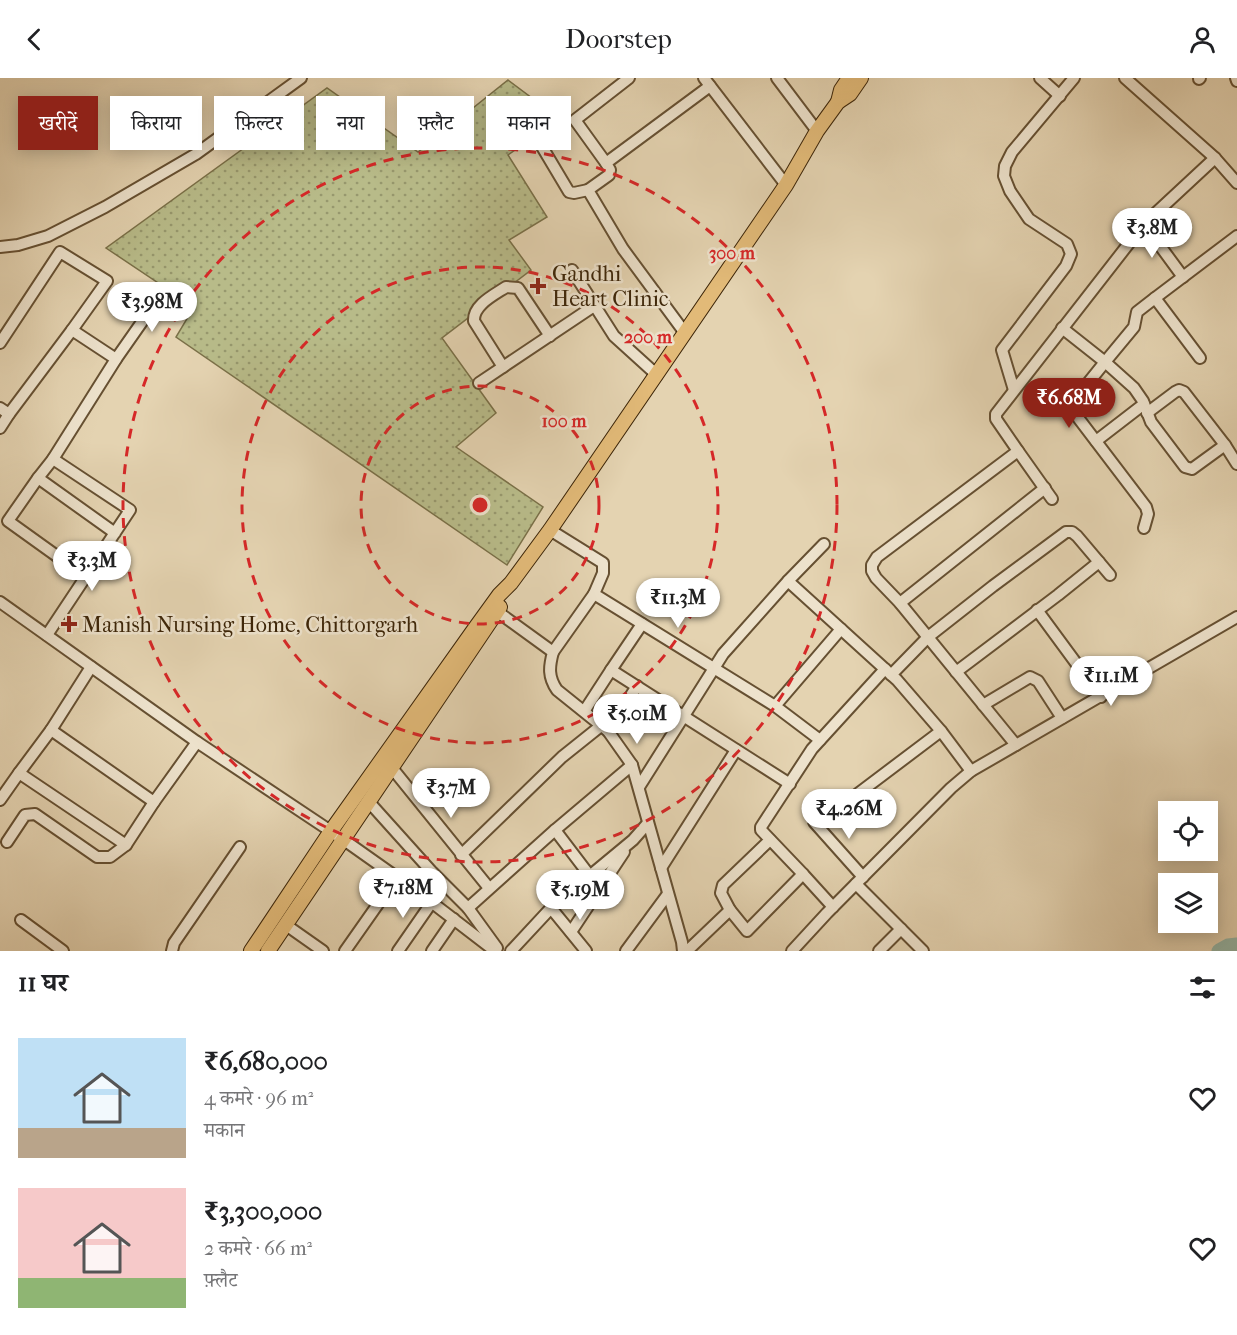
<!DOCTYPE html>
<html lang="hi">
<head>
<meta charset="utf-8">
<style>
  body { margin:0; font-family:"IM FELL French Canon","Noto Serif Devanagari",serif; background:#f2f2f2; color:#202124; height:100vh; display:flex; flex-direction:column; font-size:22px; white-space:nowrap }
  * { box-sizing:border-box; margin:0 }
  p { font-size:20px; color:#757577 }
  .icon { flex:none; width:33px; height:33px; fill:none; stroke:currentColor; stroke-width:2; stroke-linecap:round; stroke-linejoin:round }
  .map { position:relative; height:873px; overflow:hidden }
  .details { display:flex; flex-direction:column; background:#fff; flex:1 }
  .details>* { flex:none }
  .guide { position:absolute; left:18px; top:18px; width:600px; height:54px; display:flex; gap:12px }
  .fabs { position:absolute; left:1158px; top:723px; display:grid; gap:12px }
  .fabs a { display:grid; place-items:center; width:60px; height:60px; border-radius:0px; background:#fff; box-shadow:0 3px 15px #0003; font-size:30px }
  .price { position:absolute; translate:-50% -51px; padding:0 14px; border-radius:21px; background:#fff; color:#222; font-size:20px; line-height:39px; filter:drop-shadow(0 2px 3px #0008) }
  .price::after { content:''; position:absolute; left:50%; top:36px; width:18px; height:14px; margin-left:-9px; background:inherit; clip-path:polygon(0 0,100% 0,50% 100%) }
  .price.selected { background:#8f2418; color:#fff }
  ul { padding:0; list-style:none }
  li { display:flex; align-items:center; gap:18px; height:150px; padding:0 18px }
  li span { display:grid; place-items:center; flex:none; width:168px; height:120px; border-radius:0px; color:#555 }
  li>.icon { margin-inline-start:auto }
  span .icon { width:72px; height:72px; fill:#fffc; stroke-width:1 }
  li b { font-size:26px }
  h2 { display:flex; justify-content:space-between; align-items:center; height:72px; padding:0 18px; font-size:26px }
  .pill { padding:0 21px; border-radius:0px; background:#fff; box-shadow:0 3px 15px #0003; font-size:21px; line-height:54px }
  .pill.selected { background:#8f2418; color:#fff }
  header { display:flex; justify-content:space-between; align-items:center; height:78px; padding:0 18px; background:#fff; font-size:27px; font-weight:600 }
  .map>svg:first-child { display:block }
  .grass { fill:url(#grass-dots); stroke:#7a7048; stroke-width:1.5 }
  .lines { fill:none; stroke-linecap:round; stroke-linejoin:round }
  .river { stroke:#95b8aa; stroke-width:15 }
  .minor-casing { stroke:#665032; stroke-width:14 }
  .major-casing { stroke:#3c2508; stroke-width:16 }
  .minor { stroke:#ede2cc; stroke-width:10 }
  .major { stroke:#e2ba78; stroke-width:14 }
  .ring { fill:none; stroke:#d62828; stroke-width:3; stroke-dasharray:10 8 }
  .poi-dot { fill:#8f2418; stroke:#ede2cc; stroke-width:2 }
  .labels { text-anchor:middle; stroke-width:5; stroke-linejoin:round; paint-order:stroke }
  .poi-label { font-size:22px; fill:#3c2508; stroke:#ede2cc; text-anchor:start }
  .centre { fill:#d62828; stroke:#ede2cc; stroke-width:3 }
  .ring-label { font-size:18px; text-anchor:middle; font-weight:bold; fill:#d62828; stroke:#ede2cc; stroke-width:5; stroke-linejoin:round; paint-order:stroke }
</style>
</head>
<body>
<header><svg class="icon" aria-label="back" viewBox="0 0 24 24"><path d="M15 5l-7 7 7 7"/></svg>Doorstep<svg class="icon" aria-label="person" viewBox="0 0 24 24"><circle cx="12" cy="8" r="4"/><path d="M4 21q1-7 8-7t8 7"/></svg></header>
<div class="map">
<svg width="1237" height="873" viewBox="0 0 1237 873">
  <defs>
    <pattern id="grass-dots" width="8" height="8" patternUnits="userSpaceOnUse" patternTransform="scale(1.5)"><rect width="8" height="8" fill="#b8bb89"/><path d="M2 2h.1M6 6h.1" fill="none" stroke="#97986e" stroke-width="1.8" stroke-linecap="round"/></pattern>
  </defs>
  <rect width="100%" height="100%" fill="#e4d3b1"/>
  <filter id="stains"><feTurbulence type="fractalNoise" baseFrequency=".00333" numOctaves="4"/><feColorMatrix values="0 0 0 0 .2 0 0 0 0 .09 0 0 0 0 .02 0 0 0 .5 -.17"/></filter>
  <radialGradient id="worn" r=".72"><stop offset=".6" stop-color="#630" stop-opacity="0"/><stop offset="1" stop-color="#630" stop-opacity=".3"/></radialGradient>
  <polygon class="grass" points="508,2 560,41 508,77 547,139 509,162 531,192 442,260 496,335 456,369 543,429 507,487 176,259 194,229 106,170 327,10 418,74"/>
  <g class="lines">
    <polyline class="river" points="1219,873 1228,868 1237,867"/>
    <defs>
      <g id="minor">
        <polyline points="704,0 786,107"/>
        <polyline points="777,0 817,53"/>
        <polyline points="1040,0 1060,18"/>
        <polyline points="1125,0 1215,80 1237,105"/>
        <polyline points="1236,0 1237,3"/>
        <polyline points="1199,1 1200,0"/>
        <polyline points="535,57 569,114 574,115 588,112"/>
        <polyline points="606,85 575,42 629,0"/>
        <polyline points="1144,146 1183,199"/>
        <polyline points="0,169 18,167 48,158 105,129 196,76 301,0"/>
        <polyline points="572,192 614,258 657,297"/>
        <polyline points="1155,220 1237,158"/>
        <polyline points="1062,250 1105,284 1076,320 1074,329 1079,341 1146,429 1148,436 1144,450"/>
        <polyline points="685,255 623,171 588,112 609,97 610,92 606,85 710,8"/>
        <polyline points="0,265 60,174 107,203 72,252 116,281 53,381"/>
        <polyline points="1200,280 1155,220 1137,234 1134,249 1105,284 1134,310 1143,323 1151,344 1185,389 1192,391 1225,367 1237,386"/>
        <polyline points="116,281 165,211"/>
        <path d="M503 289 474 243C473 227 494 217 506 209L518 210 550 258"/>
        <polyline points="479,305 594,228"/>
        <polyline points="1014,312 1002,272 1066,188 1071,176 1067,166 1029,141 1010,113 1004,98 1005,88 1012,74 1074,0"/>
        <polyline points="0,330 9,336 0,350"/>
        <polyline points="1147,335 1175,314 1179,312 1184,314 1225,367"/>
        <polyline points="9,336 72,252"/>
        <polyline points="1096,363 1144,326"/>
        <polyline points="1018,373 1052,421"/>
        <polyline points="38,400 8,443 86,499"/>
        <polyline points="550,452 603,485 603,495 594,516 775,628 820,662"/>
        <polyline points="788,503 824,466"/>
        <polyline points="0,524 197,664 344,762 426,820 495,873"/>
        <polyline points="900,525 1045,410"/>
        <path d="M491 529 553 574C549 589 548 599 557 612L608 653 632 687 682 864 683 873"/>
        <polyline points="1037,532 1101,619"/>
        <polyline points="642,546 611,592 790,706"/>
        <polyline points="47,557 130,432 53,381 38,400 115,455"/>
        <polyline points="553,574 594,516"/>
        <polyline points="91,589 51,652 154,724 197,664"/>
        <polyline points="956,594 1058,517 1099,484"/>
        <polyline points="891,597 928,559 993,508 1066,454 1072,454 1077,458 1110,497"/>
        <polyline points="983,627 1030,599 1038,603 1062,640"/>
        <polyline points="775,628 841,551"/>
        <polyline points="585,632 611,592"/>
        <polyline points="51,652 19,695 126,767 154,724"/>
        <polyline points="608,653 637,608"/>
        <polyline points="1016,667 900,525 876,500 872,493 872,487 877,479 1018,373 996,341 996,336 1144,146 1215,80"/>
        <polyline points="392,690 489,810"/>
        <polyline points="639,709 723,576 788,503 897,602 941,653 971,693"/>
        <polyline points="0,722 19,695"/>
        <polyline points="369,724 431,793 468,830 497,870"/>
        <polyline points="835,733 941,653"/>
        <polyline points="814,744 863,799"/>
        <polyline points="7,764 25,737 35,736 97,779 110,779 126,767"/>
        <polyline points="461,777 562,679 602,647"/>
        <polyline points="661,790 736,672"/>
        <polyline points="803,796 761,752 761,749 812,671 885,591"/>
        <polyline points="590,798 555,752 632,687"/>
        <polyline points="856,806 923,873"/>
        <polyline points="468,830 555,752"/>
        <polyline points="551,830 586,873"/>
        <polyline points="730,832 721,815 723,807 770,762"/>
        <polyline points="21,842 63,873"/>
        <polyline points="286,847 323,873"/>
        <polyline points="571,854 624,774"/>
        <polyline points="172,873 174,865 240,769"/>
        <polyline points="345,873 397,799"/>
        <polyline points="398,873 432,824"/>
        <polyline points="432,873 454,841"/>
        <polyline points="511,873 551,830 633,762 648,745"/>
        <polyline points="626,873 668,816"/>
        <polyline points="687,873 730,832 747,853 803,796 833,829"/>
        <polyline points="792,873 827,835 951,710 971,693 1237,539"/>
        <polyline points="879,873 901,851"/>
      </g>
      <g id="major">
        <polyline points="838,24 841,12 849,0"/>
        <polyline points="251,873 331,753 473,553 499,517 511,505 550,452 786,107 817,53 838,24 850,16 861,0"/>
        <polyline points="268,873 500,529"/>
      </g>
    </defs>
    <use href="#minor" class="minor-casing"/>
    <use href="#major" class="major-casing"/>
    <use href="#minor" class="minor"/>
    <use href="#major" class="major"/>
  </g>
  <g class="ring">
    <circle cx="480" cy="427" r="119"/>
    <circle cx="480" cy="427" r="238"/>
    <circle cx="480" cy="427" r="357"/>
  </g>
  <g class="poi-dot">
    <path d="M535 199h6v6h6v6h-6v6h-6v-6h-6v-6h6z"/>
    <path d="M66 537h6v6h6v6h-6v6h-6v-6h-6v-6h6z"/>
  </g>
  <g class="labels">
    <g class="poi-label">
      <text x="552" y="203">Gandhi<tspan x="552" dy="25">Heart Clinic</tspan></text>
      <text x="82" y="554">Manish Nursing Home, Chittorgarh</text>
    </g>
  </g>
  <circle cx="480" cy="427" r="9" class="centre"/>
  <g class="ring-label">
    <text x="732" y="181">300 m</text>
    <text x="648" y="265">200 m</text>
    <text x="564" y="349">100 m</text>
  </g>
  <rect width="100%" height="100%" filter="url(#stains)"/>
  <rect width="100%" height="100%" fill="url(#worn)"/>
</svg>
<div class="fabs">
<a><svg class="icon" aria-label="locate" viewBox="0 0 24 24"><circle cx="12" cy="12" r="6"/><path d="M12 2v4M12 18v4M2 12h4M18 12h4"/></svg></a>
<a><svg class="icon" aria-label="layers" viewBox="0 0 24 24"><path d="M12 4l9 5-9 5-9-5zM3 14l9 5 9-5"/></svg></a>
</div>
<b class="price" style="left:1152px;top:181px">₹3.8M</b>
<b class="price" style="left:152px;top:255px">₹3.98M</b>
<b class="price selected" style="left:1069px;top:351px">₹6.68M</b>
<b class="price" style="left:92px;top:514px">₹3.3M</b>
<b class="price" style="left:678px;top:551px">₹11.3M</b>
<b class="price" style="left:1111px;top:629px">₹11.1M</b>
<b class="price" style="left:637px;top:667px">₹5.01M</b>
<b class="price" style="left:451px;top:741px">₹3.7M</b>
<b class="price" style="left:849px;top:762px">₹4.26M</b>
<b class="price" style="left:403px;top:841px">₹7.18M</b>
<b class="price" style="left:580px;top:843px">₹5.19M</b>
<div class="guide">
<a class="pill selected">खरीदें</a>
<a class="pill">किराया</a>
<a class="pill">फ़िल्टर</a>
<a class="pill">नया</a>
<a class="pill">फ़्लैट</a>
<a class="pill">मकान</a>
</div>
</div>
<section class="details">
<h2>11 घर<svg class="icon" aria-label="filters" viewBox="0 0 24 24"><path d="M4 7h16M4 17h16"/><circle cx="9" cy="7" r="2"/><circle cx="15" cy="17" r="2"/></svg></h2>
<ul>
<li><span style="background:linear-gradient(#bfe0f5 75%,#b9a48a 0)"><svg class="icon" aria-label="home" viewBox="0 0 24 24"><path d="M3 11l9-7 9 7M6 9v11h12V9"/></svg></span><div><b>₹6,680,000</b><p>4 कमरे · 96 m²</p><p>मकान</p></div><svg class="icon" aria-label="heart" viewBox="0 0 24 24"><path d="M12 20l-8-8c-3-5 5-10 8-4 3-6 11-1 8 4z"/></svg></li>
<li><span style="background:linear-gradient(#f6c9c9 75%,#8fb573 0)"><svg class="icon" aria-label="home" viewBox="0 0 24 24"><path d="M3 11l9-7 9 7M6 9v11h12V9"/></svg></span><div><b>₹3,300,000</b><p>2 कमरे · 66 m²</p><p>फ़्लैट</p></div><svg class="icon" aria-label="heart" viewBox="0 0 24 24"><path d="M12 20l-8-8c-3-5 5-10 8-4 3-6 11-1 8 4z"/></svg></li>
</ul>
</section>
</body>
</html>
